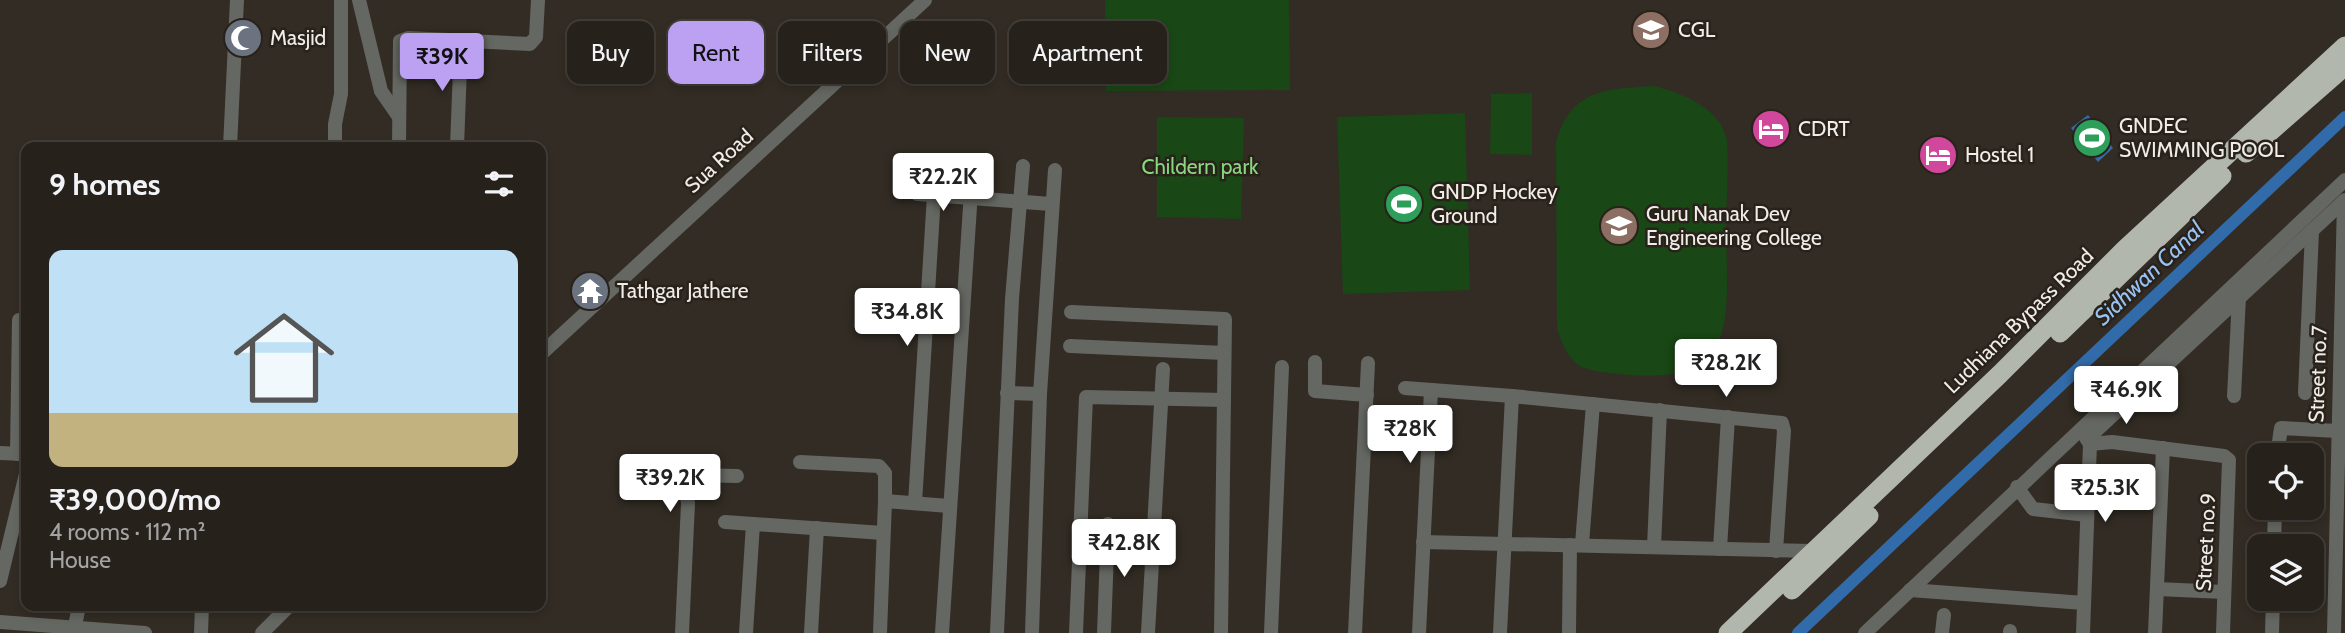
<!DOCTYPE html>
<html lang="en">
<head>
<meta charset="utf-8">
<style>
  body { margin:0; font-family:Cabin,sans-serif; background:#2e2924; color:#f1f3f6; height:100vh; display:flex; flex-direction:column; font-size:26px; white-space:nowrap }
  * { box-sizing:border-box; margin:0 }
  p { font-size:23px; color:#a4a3a3 }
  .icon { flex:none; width:38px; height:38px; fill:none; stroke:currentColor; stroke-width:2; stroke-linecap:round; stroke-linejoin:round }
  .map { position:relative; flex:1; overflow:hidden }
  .details { position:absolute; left:21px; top:142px; width:525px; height:469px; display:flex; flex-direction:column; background:#26211b; border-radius:14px; box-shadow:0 4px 10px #0003,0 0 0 2px #423e3a }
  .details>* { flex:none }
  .top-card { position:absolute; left:567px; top:21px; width:665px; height:63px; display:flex; gap:14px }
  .fabs { position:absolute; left:2247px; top:443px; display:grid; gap:14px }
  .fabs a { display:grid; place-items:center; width:77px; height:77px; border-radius:14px; background:#26211b; box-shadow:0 4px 10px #0003,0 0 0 2px #423e3a; font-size:35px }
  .price { position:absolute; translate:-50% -60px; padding:0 16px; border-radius:7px; background:#fff; color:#222; font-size:23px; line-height:46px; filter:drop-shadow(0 2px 4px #0008) }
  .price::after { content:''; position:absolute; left:50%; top:42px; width:21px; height:16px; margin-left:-10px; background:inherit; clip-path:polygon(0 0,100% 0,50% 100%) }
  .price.on { background:#bca0f2; color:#111 }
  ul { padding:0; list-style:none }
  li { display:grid; align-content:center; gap:14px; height:371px; padding:0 28px }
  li+li { border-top:2px solid #423e3a }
  li span { display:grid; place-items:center; height:217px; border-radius:14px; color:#555 }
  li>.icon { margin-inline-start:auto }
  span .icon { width:126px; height:126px; fill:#fffc; stroke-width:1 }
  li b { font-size:30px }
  h2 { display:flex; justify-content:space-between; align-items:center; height:84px; padding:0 28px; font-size:30px }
  .tag { padding:0 24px; border-radius:14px; background:#26211b; box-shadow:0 4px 10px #0003,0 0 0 2px #423e3a; font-size:24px; line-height:63px }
  .tag.on { background:#bca0f2; color:#111 }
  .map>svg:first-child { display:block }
  .green { fill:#194715 }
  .water { fill:#326ba9 }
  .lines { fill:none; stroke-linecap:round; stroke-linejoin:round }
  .canal { stroke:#326ba9; stroke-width:12 }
  .minor { stroke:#656762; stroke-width:14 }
  .highway { stroke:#b1b7ac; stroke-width:19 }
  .labels { text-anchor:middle; stroke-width:5; stroke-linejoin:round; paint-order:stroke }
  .poi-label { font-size:21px; fill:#f0ece7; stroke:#28221a; text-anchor:start }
  .street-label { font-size:21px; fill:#f0ece7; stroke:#28221a }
  .park-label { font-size:21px; fill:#87d87f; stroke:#28221a }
  .water-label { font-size:23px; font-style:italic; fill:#97c3f7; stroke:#28221a }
</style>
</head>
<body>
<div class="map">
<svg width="2345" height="633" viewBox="0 0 2345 633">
  <rect width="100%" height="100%" fill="#322c24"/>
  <g class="green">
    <polygon points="1105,0 1289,0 1290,90 1106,91"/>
    <path d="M1654 86C1679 92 1718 107 1726 136 1730 151 1726 207 1726 227 1727 319 1742 388 1619 374 1579 370 1571 368 1557 329L1556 142C1571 89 1606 89 1654 86Z"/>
    <polygon points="1532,93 1532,155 1490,154 1491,94"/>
    <polygon points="1465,113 1470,290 1343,294 1337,117"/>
    <polygon points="1157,117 1244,118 1241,219 1157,217"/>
  </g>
  <polygon class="water" points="2088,115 2113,148 2098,162 2071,128"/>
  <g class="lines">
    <polyline class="canal" points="1798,633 2345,117"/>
    <g class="minor">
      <polyline points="359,0 381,91 399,117"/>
      <polyline points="230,147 237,0"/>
      <polyline points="335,147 335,124 341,94 341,0"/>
      <polyline points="399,147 400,41 408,38 530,44 536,37 538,0"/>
      <polyline points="457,147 461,41"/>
      <polyline points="917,194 1051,204"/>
      <polyline points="1071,312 1225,319 1221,633"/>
      <polyline points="1070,346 1224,353"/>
      <polyline points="541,354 925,0"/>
      <polyline points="1315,362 1315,391 1367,395"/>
      <polyline points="1405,388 1512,396 1500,633"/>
      <polyline points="1007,393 1040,394"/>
      <polyline points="2305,393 2312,231"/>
      <polyline points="1512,396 1782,423 1784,431 1776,551"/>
      <polyline points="2234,396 2239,297"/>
      <polyline points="2087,439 2345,200"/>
      <polyline points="2090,444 2112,442 2224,456 2229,460 2223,633"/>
      <polyline points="0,453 25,454"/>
      <polyline points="17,454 19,320"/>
      <polyline points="2277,455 2281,428 2337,431"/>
      <polyline points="800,462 879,466 885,473 885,501"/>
      <polyline points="2017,487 2033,509 2087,515"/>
      <polyline points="915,503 934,195"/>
      <polyline points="725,522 883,533"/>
      <polyline points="1423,542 1812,551"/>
      <polyline points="1582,544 1593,404"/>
      <polyline points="2274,546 2275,508"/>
      <polyline points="1654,547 1660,410"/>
      <polyline points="1720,549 1728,417"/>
      <polyline points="0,581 26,474"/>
      <polyline points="2157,589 2224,592"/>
      <polyline points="1910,590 2084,603"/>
      <polyline points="0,622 145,633"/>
      <polyline points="75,626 79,606"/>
      <polyline points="201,633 202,606"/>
      <polyline points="262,633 289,606"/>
      <polyline points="682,633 688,503 684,479 690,475 737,476"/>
      <polyline points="746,633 753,524"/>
      <polyline points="811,633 817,528"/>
      <polyline points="880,633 885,501 949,506"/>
      <polyline points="942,633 973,161"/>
      <polyline points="997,633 1012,299 1023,166"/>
      <polyline points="1032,633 1040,394 1055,170"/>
      <polyline points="1076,633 1086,397 1224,400"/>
      <polyline points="1104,633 1108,524"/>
      <polyline points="1148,633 1163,369"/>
      <polyline points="1271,633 1282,367"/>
      <polyline points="1355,633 1368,363"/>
      <polyline points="1419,633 1431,390"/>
      <polyline points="1569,633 1570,545"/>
      <polyline points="1865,633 2345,180"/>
      <polyline points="1942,633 1944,615"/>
      <polyline points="2010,633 2010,631"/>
      <polyline points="2083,633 2090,444 2085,436"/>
      <polyline points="2155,633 2163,448"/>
      <polyline points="2272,633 2273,598"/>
      <polyline points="2334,633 2344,201"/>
    </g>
    <g class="highway">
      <polyline points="2246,153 2345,66"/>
      <polyline points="2060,333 2222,176"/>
      <polyline points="1792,590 1869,516"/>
      <polyline points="1728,633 2000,374 2125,249 2345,46"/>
    </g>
  </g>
  <defs>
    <symbol id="university-disc" viewBox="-11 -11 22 22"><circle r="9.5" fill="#8d6e63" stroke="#28221a"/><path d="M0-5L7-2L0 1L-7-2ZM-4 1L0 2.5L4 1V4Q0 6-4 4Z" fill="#fff"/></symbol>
    <symbol id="mosque-disc" viewBox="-11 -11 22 22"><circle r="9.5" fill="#6b7280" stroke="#28221a"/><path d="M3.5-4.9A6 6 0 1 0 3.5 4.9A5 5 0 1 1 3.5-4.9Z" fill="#fff"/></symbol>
    <symbol id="hotel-disc" viewBox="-11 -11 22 22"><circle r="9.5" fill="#d1479c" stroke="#28221a"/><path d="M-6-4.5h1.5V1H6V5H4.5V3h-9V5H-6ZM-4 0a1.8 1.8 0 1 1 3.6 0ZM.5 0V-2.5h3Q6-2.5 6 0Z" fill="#fff"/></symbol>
    <symbol id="stadium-disc" viewBox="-11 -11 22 22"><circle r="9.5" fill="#2e9e5b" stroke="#28221a"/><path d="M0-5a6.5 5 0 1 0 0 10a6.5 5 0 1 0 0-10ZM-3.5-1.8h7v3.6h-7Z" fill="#fff"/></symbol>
    <symbol id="temple-disc" viewBox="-11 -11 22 22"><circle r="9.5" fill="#6b7280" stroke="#28221a"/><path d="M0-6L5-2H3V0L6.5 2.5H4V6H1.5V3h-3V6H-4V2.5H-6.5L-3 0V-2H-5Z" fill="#fff"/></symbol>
  </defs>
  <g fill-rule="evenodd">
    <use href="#university-disc" x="1629" y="8" width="44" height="44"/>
    <use href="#mosque-disc" x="221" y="16" width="44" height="44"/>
    <use href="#hotel-disc" x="1749" y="107" width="44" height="44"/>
    <use href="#stadium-disc" x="2070" y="116" width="44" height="44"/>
    <use href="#hotel-disc" x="1916" y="133" width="44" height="44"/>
    <use href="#stadium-disc" x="1382" y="182" width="44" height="44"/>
    <use href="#university-disc" x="1597" y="204" width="44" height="44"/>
    <use href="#temple-disc" x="568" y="269" width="44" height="44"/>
  </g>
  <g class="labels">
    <g class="poi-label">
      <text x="1678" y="37">CGL</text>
      <text x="270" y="45">Masjid</text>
      <text x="2119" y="133">GNDEC<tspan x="2119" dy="24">SWIMMING POOL</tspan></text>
      <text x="1798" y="136">CDRT</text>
      <text x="1965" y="162">Hostel 1</text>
      <text x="1431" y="199">GNDP Hockey<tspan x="1431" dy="24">Ground</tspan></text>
      <text x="1646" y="221">Guru Nanak Dev<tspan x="1646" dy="24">Engineering College</tspan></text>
      <text x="617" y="298">Tathgar Jathere</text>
    </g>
    <g class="street-label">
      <text transform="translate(719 161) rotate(-42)" y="7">Sua Road</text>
      <text transform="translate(2019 321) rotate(-44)" y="7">Ludhiana Bypass Road</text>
      <text transform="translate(2318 374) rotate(-88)" y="7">Street no.7</text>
      <text transform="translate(2206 542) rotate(-87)" y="7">Street no.9</text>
    </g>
    <g class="park-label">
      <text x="1200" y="174">Childern park</text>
    </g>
    <g class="water-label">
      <text transform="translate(2149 273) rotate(-43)" y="8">Sidhwan Canal</text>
    </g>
  </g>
</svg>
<div class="fabs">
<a><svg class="icon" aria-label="locate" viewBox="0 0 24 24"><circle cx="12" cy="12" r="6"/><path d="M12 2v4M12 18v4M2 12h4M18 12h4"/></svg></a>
<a><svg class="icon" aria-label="layers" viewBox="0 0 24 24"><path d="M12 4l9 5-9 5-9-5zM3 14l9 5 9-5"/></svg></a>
</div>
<b class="price on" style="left:442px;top:93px">₹39K</b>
<b class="price" style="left:943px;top:213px">₹22.2K</b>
<b class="price" style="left:907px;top:348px">₹34.8K</b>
<b class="price" style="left:1726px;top:399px">₹28.2K</b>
<b class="price" style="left:2126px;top:426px">₹46.9K</b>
<b class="price" style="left:1410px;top:465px">₹28K</b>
<b class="price" style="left:670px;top:514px">₹39.2K</b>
<b class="price" style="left:2105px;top:524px">₹25.3K</b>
<b class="price" style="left:1124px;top:579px">₹42.8K</b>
<div class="top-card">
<a class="tag">Buy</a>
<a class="tag on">Rent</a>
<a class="tag">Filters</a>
<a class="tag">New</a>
<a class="tag">Apartment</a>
</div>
<section class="details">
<h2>9 homes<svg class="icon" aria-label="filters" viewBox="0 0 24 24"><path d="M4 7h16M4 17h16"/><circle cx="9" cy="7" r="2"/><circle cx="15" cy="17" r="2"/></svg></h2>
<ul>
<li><span style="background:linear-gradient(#bfe0f5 75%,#c2b280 0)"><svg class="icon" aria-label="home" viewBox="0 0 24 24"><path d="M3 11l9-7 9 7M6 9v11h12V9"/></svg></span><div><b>₹39,000/mo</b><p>4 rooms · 112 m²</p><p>House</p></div></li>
</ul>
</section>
</div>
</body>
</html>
